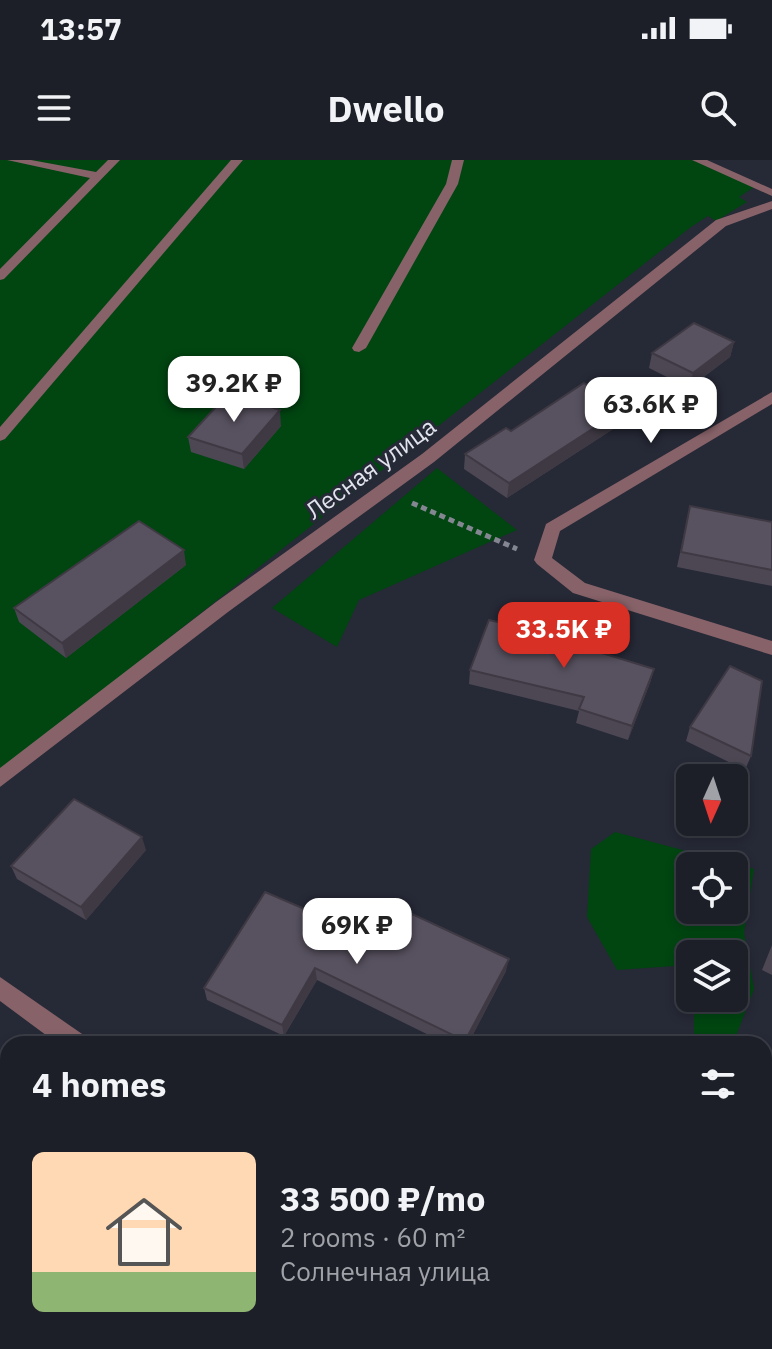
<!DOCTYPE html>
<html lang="en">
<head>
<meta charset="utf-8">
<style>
  body { margin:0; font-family:"IBM Plex Sans",sans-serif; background:#252730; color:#f1f3f6; height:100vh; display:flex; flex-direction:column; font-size:30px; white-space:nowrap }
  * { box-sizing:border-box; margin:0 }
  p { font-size:26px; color:#a0a2a8 }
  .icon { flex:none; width:44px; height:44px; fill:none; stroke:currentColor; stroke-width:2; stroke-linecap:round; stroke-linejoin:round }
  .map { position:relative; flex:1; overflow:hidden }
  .panel { position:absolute; left:0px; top:876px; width:772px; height:314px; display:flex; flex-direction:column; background:#1c1f28; border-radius:24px 24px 0 0; box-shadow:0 4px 12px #0003,0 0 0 2px #3a3d45 }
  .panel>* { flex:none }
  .needle { width:52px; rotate:183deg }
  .controls { position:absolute; left:676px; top:604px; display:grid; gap:16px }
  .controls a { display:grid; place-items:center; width:72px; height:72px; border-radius:12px; background:#1c1f28; box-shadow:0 4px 12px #0003,0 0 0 2px #3a3d45; font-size:40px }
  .price { position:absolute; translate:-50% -68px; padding:0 18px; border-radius:16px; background:#fff; color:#222; font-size:26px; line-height:52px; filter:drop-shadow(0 2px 4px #0008) }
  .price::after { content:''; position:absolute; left:50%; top:48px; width:24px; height:18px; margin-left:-12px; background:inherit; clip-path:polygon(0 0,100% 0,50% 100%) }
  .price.selected { background:#d93025; color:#fff }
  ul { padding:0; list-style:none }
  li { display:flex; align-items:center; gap:24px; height:200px; padding:0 32px }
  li+li { border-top:2px solid #3a3d45 }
  li span { display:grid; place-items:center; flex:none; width:224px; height:160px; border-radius:12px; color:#555 }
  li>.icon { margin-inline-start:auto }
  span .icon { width:96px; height:96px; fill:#fffc; stroke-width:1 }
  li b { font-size:34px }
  h2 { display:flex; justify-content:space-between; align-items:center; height:96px; padding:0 32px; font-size:34px }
  .status { display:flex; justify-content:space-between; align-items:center; height:56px; padding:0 40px; background:#1c1f28; direction:ltr }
  .status svg { height:22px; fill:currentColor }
  header { display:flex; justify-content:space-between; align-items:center; height:104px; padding:0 32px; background:#1c1f28; font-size:36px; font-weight:800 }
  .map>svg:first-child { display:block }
  .green { fill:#014511; fill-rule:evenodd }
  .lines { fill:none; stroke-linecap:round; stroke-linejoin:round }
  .path { stroke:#848792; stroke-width:5; stroke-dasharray:6 4; stroke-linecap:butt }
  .service { fill:#876269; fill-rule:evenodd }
  .minor { fill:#876269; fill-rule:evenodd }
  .wall { fill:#4c4753 }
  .shaded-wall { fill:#3e3943 }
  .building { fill:#585260; stroke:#3e3943; stroke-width:2 }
  .labels { text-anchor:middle; stroke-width:6; stroke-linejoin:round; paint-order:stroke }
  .street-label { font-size:24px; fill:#e2e4ed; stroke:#262936 }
</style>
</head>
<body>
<div class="status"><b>13:57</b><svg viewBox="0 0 49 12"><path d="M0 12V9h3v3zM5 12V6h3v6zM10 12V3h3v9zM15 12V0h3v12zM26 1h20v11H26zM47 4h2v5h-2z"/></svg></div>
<header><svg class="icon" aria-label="menu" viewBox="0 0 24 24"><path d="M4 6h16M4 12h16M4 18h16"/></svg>Dwello<svg class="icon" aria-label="search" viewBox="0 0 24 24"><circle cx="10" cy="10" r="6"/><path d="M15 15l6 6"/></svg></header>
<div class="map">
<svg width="772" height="1189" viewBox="0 0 772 1189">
  <rect width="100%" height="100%" fill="#262936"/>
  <g class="green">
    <polygon points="0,0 693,0 759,24 739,37 747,42 716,61 708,56 691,67 0,611"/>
    <polygon points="437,308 517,370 359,440 337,487 272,448"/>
    <path d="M615 672 754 709 744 773 754 829 733 884H694V838H734V794H690V805L617 810 587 757 591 689ZM690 706H734V750H690Z"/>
  </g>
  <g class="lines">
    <polyline class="path" points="412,343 517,389"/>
    <g class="service">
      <polygon points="7,0 31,0 96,12 108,0 120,0 4,119 0,120 0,109 90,18"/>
      <polygon points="231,0 243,0 5,279 0,281 0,267"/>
      <polygon points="452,0 464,0 458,24 366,188 359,192 354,191 352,188 446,24"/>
      <polygon points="692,0 707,0 772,29 772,36"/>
    </g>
    <g class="minor">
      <polygon points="772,41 772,49 726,66 434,302 228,452 0,627 0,608 216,442 422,294 716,60"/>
      <polygon points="772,232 772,244 560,371 552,398 585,423 772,481 772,495 573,433 537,404 534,400 546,364"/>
      <polygon points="0,817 85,876 89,884 58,884 0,841"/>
      <polygon points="473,1182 508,1182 511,1189 476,1189"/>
    </g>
  </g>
  <g class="wall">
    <polygon points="734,182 730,197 689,228 649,208 652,193"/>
    <polygon points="626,247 624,262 507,338 464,309 465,294 511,271"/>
    <polygon points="281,266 244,309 191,292 188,277"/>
    <polygon points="690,346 772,362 772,426 677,407"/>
    <polygon points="186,405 66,498 19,462 14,448"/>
    <polygon points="560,480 654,509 650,523 628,580 576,563 579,551 469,524 470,510"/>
    <polygon points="690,567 751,596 745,610 686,581"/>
    <polygon points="146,690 86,760 17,719 11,706"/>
    <polygon points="772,785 772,815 762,810"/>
    <polygon points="393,787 506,811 468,884 447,884 317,820 284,876 207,840 204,828"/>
  </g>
  <g class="shaded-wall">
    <polygon points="734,182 730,197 689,228 693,213"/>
    <polygon points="626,247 624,262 507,338 509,323"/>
    <polygon points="280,250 281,266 244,309 242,294"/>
    <polygon points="184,390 186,405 66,498 62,483"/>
    <polygon points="654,509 650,523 628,580 632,566"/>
    <polygon points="142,677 146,690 86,760 81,747"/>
    <polygon points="509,799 506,811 468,884 465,884 465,881"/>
    <polygon points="315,808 317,820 284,876 282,865"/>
  </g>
  <g class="building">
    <polygon points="694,163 734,182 693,213 652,193"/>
    <polygon points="584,223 626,247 509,323 465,294 506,268 511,271"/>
    <polygon points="228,234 280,250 242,294 188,277"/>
    <polygon points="690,346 772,362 772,410 681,392"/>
    <polygon points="139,361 184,390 62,483 14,448"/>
    <polygon points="489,460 561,476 559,480 654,509 632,566 579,549 584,537 470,510"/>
    <polygon points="730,506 762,521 751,596 690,567"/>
    <polygon points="74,639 142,677 81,747 11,706"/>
    <polygon points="265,732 393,787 412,754 509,799 465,881 315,808 282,865 204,828"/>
    <polygon points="764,1124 770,1126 764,1147"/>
    <polygon points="240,1182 350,1182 364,1189 237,1189"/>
    <polygon points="629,1182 754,1182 752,1189 627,1189"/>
  </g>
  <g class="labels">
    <g class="street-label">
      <text transform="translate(371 309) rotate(-36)" y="8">Лесная улица</text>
    </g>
  </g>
</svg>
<div class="controls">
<a><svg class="needle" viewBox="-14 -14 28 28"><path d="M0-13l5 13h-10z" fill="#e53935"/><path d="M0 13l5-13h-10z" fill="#a0a2a8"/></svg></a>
<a><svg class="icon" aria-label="locate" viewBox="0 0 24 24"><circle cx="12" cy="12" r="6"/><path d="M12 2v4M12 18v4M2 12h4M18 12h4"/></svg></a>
<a><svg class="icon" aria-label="layers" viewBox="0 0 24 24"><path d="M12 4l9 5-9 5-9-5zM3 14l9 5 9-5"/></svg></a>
</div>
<b class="price" style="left:234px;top:264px">39.2K ₽</b>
<b class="price" style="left:651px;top:285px">63.6K ₽</b>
<b class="price selected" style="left:564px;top:510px">33.5K ₽</b>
<b class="price" style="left:357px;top:806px">69K ₽</b>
<section class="panel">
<h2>4 homes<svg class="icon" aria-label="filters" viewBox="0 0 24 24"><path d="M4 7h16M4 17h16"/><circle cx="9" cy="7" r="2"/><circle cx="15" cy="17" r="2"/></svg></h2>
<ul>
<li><span style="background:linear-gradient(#ffd9b3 75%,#8fb573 0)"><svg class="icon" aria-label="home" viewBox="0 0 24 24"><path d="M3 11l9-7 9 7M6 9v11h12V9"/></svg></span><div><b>33 500 ₽/mo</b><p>2 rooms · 60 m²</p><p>Солнечная улица</p></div></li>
</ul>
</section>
</div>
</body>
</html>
